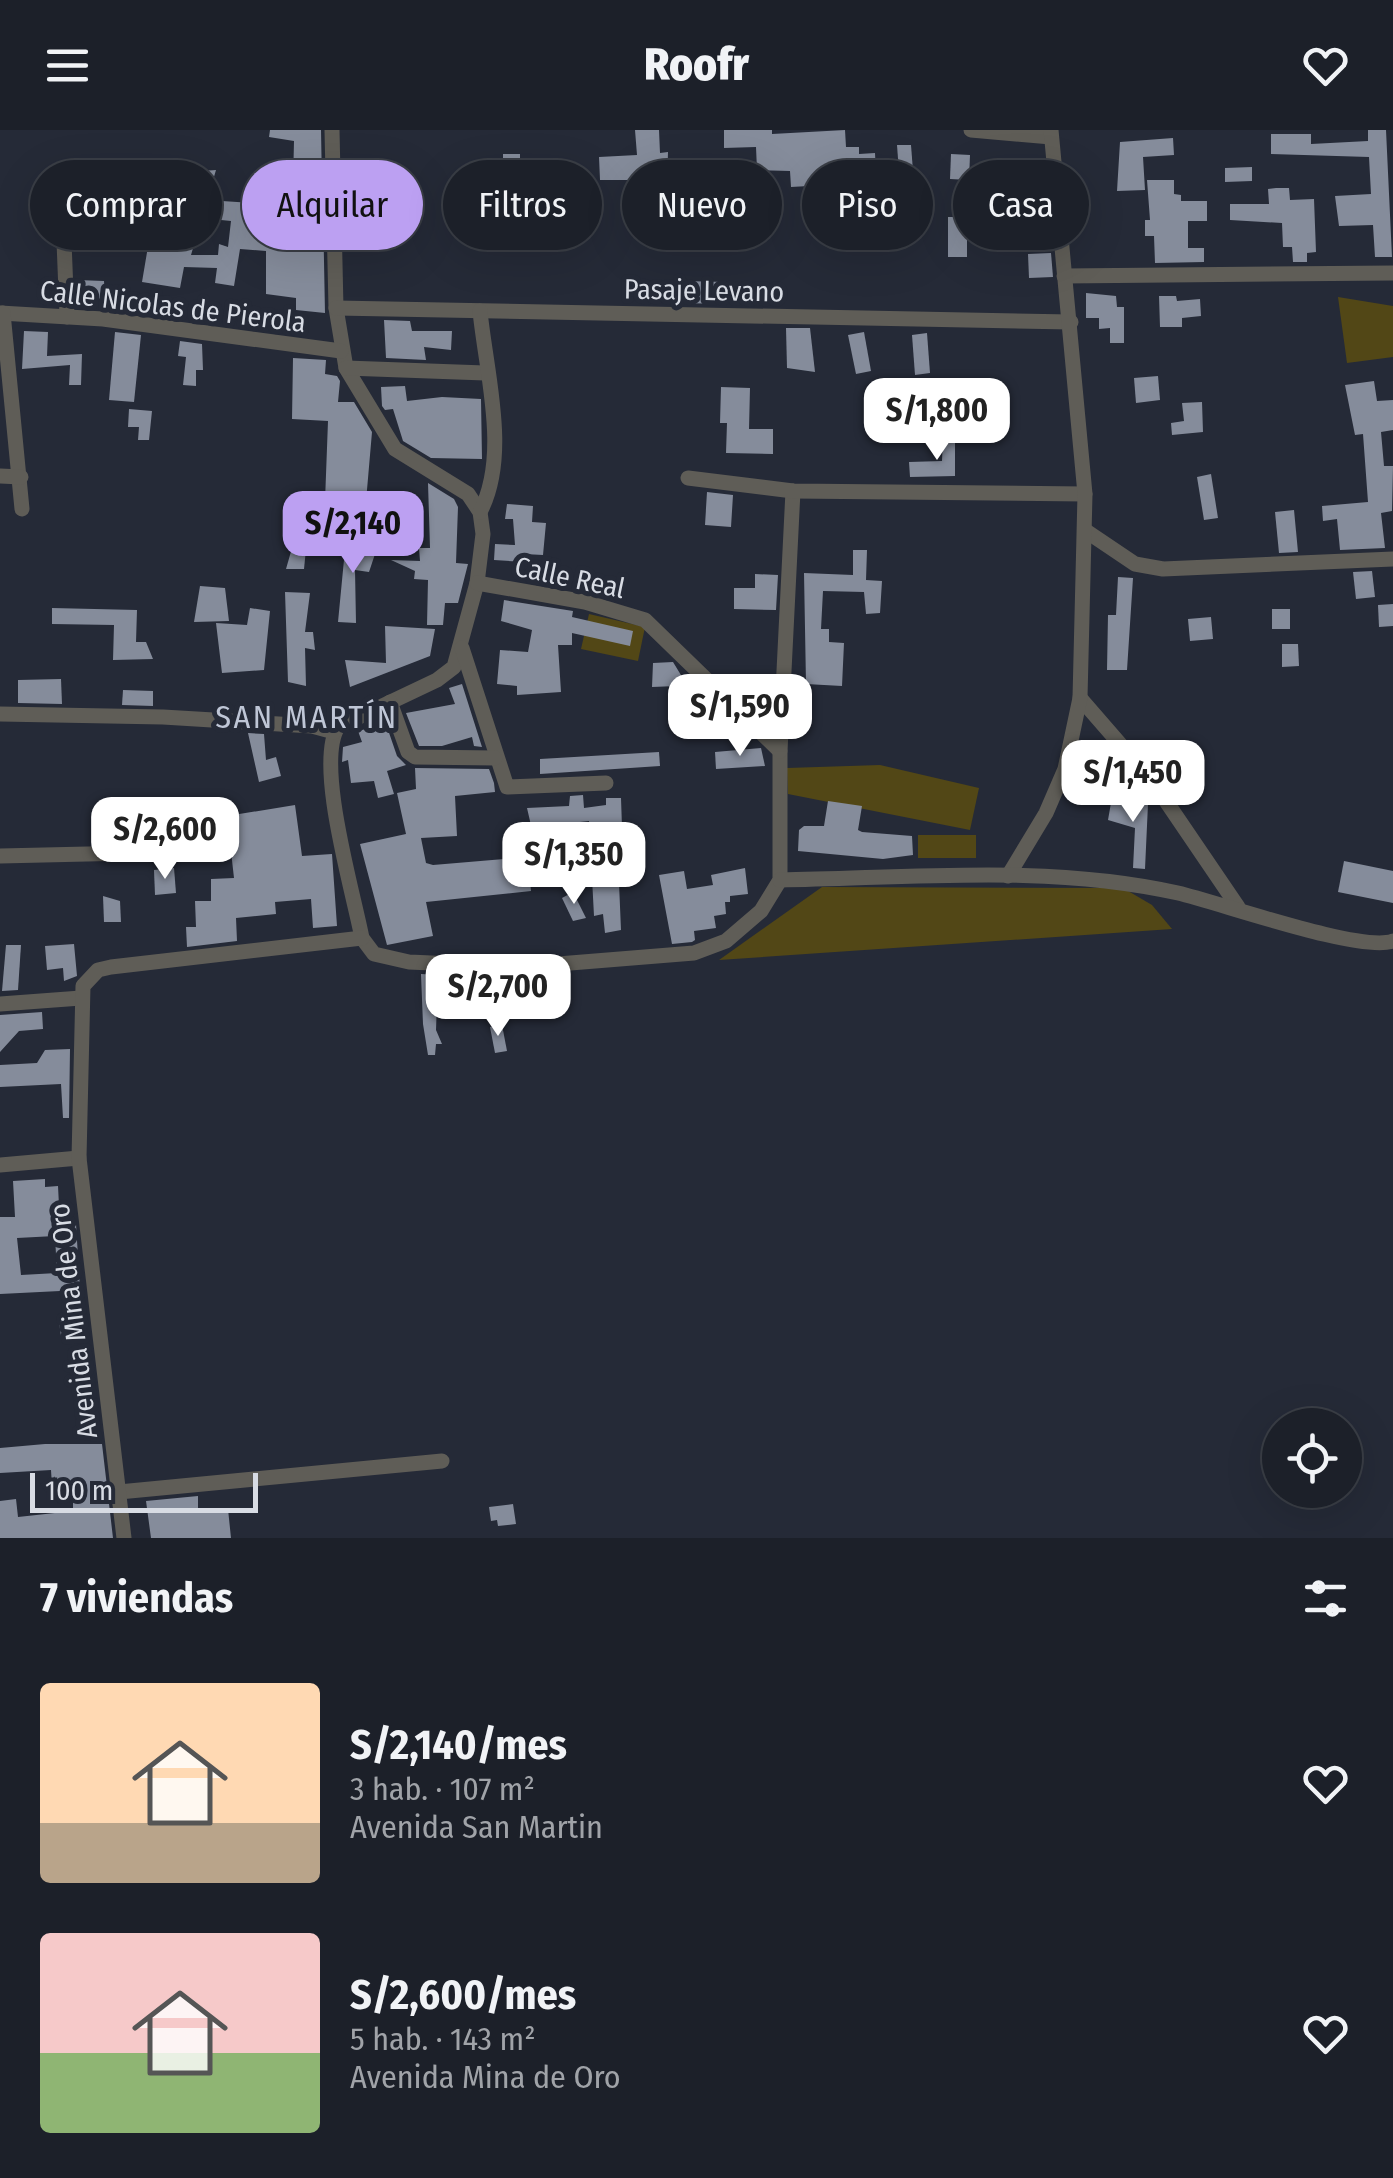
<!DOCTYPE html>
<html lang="es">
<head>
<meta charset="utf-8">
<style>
  body { margin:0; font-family:"Fira Sans Condensed",sans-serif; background:#252831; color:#f1f3f6; height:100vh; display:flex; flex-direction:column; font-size:38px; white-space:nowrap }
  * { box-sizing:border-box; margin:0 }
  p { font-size:32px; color:#a0a3a8 }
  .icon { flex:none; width:55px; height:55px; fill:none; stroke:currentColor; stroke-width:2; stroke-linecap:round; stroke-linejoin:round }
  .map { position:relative; height:1408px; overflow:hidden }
  .panel { display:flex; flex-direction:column; background:#1c2029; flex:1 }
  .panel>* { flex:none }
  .hud { position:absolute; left:30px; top:30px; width:1335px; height:90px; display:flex; gap:20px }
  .controls { position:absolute; left:1262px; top:1278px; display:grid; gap:20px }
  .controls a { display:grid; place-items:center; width:100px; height:100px; border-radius:50%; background:#1c2029; box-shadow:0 10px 40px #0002,0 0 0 2px #3a3e46; font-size:50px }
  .scale { position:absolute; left:30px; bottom:25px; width:228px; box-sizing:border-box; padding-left:10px; border:5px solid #d8dce4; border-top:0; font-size:28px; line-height:35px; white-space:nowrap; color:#d8dce4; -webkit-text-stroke:8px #252a37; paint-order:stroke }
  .price { position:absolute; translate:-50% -85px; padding:0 22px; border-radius:20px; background:#fff; color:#222; font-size:32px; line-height:65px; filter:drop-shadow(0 2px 5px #0008) }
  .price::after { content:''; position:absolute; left:50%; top:60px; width:30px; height:22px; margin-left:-15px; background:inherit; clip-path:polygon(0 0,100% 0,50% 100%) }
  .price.on { background:#bca0f2; color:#111 }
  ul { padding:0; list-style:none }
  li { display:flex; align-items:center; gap:30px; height:250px; padding:0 40px }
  li span { display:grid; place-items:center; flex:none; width:280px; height:200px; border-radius:10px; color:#555 }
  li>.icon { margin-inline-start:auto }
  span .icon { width:120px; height:120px; fill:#fffc; stroke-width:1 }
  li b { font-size:42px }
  h2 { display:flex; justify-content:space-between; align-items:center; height:120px; padding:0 40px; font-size:42px }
  .pill { padding:0 35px; border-radius:45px; background:#1c2029; box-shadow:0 10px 40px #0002,0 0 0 2px #3a3e46; font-size:35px; line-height:90px }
  .pill.on { background:#bca0f2; color:#111 }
  header { display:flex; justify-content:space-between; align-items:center; height:130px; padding:0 40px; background:#1c2029; font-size:45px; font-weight:800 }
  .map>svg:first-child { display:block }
  .green { fill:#524716 }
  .building { fill:#858c9b; fill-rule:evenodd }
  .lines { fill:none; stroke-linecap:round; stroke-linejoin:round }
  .minor { stroke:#5f5d57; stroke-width:15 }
  .labels { text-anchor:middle; stroke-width:10; stroke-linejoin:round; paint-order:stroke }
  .street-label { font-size:28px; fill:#d8dce4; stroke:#252a37 }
  .quarter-label { font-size:32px; letter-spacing:2.5px; fill:#bfc6d6; stroke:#252a37 }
</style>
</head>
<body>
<header><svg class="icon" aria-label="menu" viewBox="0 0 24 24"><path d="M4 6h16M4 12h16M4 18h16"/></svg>Roofr<svg class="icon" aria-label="heart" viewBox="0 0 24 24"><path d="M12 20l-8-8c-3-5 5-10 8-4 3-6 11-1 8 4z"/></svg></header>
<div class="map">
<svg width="1393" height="1408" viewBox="0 0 1393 1408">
  <rect width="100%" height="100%" fill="#252a37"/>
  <g class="green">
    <polygon points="1338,167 1393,176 1393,227 1347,233"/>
    <polygon points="589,484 645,497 638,531 581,519"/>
    <polygon points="880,635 979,658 970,700 788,664 787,638"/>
    <rect x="918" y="705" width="58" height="23"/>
    <polygon points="822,757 1123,758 1152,775 1172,799 719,830"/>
  </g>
  <g class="building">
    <polygon points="270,0 321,0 322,54 293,53 294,11 269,7"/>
    <polygon points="635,0 659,0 660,23 668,22 667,55 650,55 650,50 600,50 599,27 637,25"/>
    <polygon points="724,0 772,0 772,4 845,0 846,17 859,17 859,24 875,23 878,85 864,88 863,72 827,74 826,55 791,57 790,41 757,40 756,17 724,18"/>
    <polygon points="1368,0 1386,0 1392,127 1375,127 1373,95 1339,96 1335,66 1371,64 1369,27 1271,24 1271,4 1311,4 1311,14 1368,11"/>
    <polygon points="1173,8 1174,25 1143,27 1145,60 1117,61 1120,12"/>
    <polygon points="897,15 911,15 913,41 899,42"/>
    <rect x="503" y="24" width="17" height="20"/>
    <polygon points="951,24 970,25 969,50 950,49"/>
    <polygon points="1252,37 1252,51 1225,52 1225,38"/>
    <polygon points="216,40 191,125 218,125 219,114 228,117 231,91 221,90 222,71 270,74 270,95 300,97 302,78 323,79 325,183 296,180 296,168 266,164 266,121 240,119 234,156 215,153 217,138 184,137 180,158 142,152 157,63 200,66 202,41"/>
    <polygon points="75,44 147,46 148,52 105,59 104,84 74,83"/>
    <polygon points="1013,44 1043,44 1043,56 1013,55"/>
    <polygon points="1147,50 1174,50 1174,64 1181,65 1181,71 1207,71 1207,91 1188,91 1188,118 1204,118 1204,132 1155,133 1154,106 1145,106 1145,90 1150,90"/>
    <polygon points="1276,58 1289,58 1290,70 1314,69 1316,122 1307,123 1307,132 1293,132 1292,117 1283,117 1282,93 1230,90 1230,74 1269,74 1268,59"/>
    <polygon points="566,73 568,118 552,118 551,75"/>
    <rect x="948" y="87" width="19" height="40"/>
    <polygon points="1051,123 1053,147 1029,148 1028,124"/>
    <polygon points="77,150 104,151 105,169 77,167"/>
    <polygon points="682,151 727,152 727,174 681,173"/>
    <polygon points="1086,163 1116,166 1117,177 1124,177 1124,213 1110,213 1110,198 1099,199 1099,188 1086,188"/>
    <polygon points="1159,166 1176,166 1177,171 1200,169 1201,186 1182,188 1182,197 1160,197"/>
    <polygon points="384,190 410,191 412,201 452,201 451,220 424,217 426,230 386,228"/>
    <polygon points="786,198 810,198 815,242 787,238"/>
    <polygon points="24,201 48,202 47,226 82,224 81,255 69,255 70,235 22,239"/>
    <polygon points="115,202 141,205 134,272 109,270"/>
    <polygon points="864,202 871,241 856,244 848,205"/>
    <polygon points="927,203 930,243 915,245 912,205"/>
    <polygon points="180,211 202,214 203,240 196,240 196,256 183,255 186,227 178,226"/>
    <polygon points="293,228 326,230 325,244 337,246 340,251 338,272 354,272 372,302 365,383 349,382 347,400 324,398 328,291 292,289"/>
    <polygon points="1158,246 1160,270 1136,273 1134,248"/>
    <polygon points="1374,251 1377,271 1393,270 1393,300 1381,302 1384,336 1393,336 1392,381 1381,383 1385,418 1340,420 1337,389 1323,391 1322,376 1368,372 1363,304 1355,305 1345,255"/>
    <polygon points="405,256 407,271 442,267 481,269 482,329 431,328 403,311 393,279 385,280 382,276 381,257"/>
    <polygon points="721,257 750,258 749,299 773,299 773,324 726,323 727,293 720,293"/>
    <polygon points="1202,272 1203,302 1172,305 1171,293 1184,291 1182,273"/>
    <polygon points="129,279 152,281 149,310 138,310 139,297 128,297"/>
    <polygon points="943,308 955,308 955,346 910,347 909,332 942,331"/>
    <polygon points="1211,344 1218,388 1204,390 1197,347"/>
    <polygon points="428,353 454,369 458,377 456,433 468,434 458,473 445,473 443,495 427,495 428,450 414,449 415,441 391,430 420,431 419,418 430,418"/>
    <polygon points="707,362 733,365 731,397 705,395"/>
    <polygon points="507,374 533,376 532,392 546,393 543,425 524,424 524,432 494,430 495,414 515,415 513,389 505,389"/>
    <polygon points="1294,380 1298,422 1279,423 1275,382"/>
    <polygon points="346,409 366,410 368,417 377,418 369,442 355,440 356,493 338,492"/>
    <polygon points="292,418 306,419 304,439 286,439"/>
    <polygon points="853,420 867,420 866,450 882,451 880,483 866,484 864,462 823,461 821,499 829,499 829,512 844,513 842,556 806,554 804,443 853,445"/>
    <polygon points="1372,441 1375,467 1356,469 1353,442"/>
    <polygon points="755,444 778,445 776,480 734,479 734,458 755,458"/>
    <polygon points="1118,447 1133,448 1127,540 1107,540 1108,485 1116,485"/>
    <polygon points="200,456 225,458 229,491 194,492"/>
    <polygon points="285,462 310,463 305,502 313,502 315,520 305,518 306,556 288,552"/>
    <polygon points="504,470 573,481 572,487 633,501 630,516 572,503 572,515 558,515 561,562 517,565 517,556 497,554 500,520 528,522 532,500 501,491"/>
    <polygon points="1393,474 1393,496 1379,497 1378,475"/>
    <polygon points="52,478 137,480 136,512 146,512 153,529 113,530 114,495 52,494"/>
    <polygon points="250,478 270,481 264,540 222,543 216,493 247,495"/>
    <rect x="1272" y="479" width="18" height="20"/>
    <polygon points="1211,487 1213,509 1190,511 1188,489"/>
    <polygon points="385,496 435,499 430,526 350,557 345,530 386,533"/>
    <polygon points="1282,514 1298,514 1299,536 1282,537"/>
    <polygon points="673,532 684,550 676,550 677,556 652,557 653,533"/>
    <polygon points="61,549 62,574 18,573 18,550"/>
    <polygon points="462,554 482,617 474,616 472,607 442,616 419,616 406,583 455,574 449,558"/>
    <polygon points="123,560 153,561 153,576 122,575"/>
    <polygon points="386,594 397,626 406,635 387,641 394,664 378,668 374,651 351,653 348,630 342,632 343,617 362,612 358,601"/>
    <polygon points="248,603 264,604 266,630 276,627 281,646 259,652"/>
    <polygon points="761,618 765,636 716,639 715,622"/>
    <polygon points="659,622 660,636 540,644 540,629"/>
    <polygon points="415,638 489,639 494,653 495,662 455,666 457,706 421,708 426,733 433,735 538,726 527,678 569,676 570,666 583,665 584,678 606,675 606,668 621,668 622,697 608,697 612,754 619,753 621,800 605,803 603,784 594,786 589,691 553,695 560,738 529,741 531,761 426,772 433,806 387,815 360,714 406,704 397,663 416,659"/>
    <polygon points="1112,667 1148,674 1145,739 1133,738 1135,698 1108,690"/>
    <polygon points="828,671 862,676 858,700 862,702 912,706 913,725 883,729 798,721 799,700 804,696 824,696"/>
    <polygon points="295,675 302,726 332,724 337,796 313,798 311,769 275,772 276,784 236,788 237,811 187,817 186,797 196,797 195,771 211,771 211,749 234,748 227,686"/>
    <polygon points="148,680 149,700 132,701 131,681"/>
    <polygon points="1344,731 1393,741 1393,773 1338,762"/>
    <polygon points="174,738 176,763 155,765 154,740"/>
    <polygon points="745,738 748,764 730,766 730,772 725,772 726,784 714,786 716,798 694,801 695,810 692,812 672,814 659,745 684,741 687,759 713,755 711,745"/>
    <polygon points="573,762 586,788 573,791 562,768"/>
    <polygon points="103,766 120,771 121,792 104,792"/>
    <polygon points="74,814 77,846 64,851 63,838 47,840 45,816"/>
    <polygon points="6,815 21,815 18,860 2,861"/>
    <polygon points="421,844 459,846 458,873 437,872 436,900 442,914 436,914 435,925 428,925 423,894"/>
    <polygon points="42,882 43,899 19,901 0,922 0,885"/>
    <polygon points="502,895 507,921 495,923 490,897"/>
    <polygon points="70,919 69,988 63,988 61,954 0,957 0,935 37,933 45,920"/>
    <path d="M45 1049V1057L58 1056 60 1095 76 1094 80 1160 0 1164V1087H15L13 1051ZM55 1106 57 1143 21 1145 17 1108Z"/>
    <polygon points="84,1189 85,1203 61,1206 59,1192"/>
    <polygon points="45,1314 102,1314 113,1408 0,1408 0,1371 16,1369 18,1387 73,1381 73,1355 52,1356 51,1340 0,1343 0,1318"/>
    <polygon points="198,1366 198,1383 228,1379 231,1408 151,1408 146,1371"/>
    <polygon points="513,1374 516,1394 498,1396 497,1390 491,1391 489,1377"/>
  </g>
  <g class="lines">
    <g class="minor">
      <path d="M332 0 336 178 346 238 395 319 468 364 480 382 483 404 477 453 454 537 437 550 338 597C315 633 353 761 362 808L374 824 409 832 521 837 694 823 726 811 761 781 780 750V621L793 361"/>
      <polyline points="971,0 1051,7"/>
      <polyline points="62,61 67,187"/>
      <polyline points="1064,146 1393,143"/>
      <polyline points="336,178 1071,192"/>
      <polyline points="0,183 103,189 341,221"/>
      <polyline points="3,183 22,379"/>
      <polyline points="346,238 485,243"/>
      <polyline points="0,346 21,347"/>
      <polyline points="688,348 793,361 1085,364"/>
      <path d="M480 382C510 325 486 243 480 181"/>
      <polyline points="1086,401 1135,434 1163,439 1393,429"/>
      <polyline points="477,453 585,472 645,490 780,621"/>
      <polyline points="462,518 507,657 606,653"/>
      <polyline points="1080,568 1153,652 1238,777"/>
      <polyline points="390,572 408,622 415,627 495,628"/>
      <polyline points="0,584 163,587 312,596 334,602"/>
      <polyline points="0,726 218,721"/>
      <polyline points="1008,746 1046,683 1065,639 1080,568 1085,364 1051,0"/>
      <path d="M780 750C911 748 1049 734 1178 763 1221 773 1361 823 1393 811"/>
      <polyline points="0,874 81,868"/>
      <polyline points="0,1035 79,1028"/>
      <polyline points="119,1362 442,1331"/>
      <polyline points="124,1408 79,1028 83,856 98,840 111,837 362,808"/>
    </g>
  </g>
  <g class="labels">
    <g class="street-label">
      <text transform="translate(704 160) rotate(1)" y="10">Pasaje Levano</text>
      <text transform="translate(173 176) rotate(7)" y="10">Calle Nicolas de Pierola</text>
      <text transform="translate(570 447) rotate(12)" y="10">Calle Real</text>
      <text transform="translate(73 1191) rotate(-97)" y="10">Avenida Mina de Oro</text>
    </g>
    <g class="quarter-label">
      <text x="307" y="598">SAN MARTÍN</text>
    </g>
  </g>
</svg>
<div class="controls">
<a><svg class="icon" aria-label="locate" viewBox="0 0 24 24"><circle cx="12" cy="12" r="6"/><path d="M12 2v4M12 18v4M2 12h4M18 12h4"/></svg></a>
</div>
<div class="scale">100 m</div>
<b class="price" style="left:937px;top:333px">S/1,800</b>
<b class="price on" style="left:353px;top:446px">S/2,140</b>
<b class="price" style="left:740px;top:629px">S/1,590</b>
<b class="price" style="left:1133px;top:695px">S/1,450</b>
<b class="price" style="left:165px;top:752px">S/2,600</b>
<b class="price" style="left:574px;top:777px">S/1,350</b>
<b class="price" style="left:498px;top:909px">S/2,700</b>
<div class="hud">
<a class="pill">Comprar</a>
<a class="pill on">Alquilar</a>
<a class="pill">Filtros</a>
<a class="pill">Nuevo</a>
<a class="pill">Piso</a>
<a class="pill">Casa</a>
</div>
</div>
<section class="panel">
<h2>7 viviendas<svg class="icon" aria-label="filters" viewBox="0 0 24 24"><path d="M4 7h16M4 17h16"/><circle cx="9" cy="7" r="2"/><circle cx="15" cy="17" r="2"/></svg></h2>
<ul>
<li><span style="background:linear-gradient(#ffd9b3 70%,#b9a48a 0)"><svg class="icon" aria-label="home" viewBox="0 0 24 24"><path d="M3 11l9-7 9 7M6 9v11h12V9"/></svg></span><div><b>S/2,140/mes</b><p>3 hab. · 107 m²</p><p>Avenida San Martin</p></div><svg class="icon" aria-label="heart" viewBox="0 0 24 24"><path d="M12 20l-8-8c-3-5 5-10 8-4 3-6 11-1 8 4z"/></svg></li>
<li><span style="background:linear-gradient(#f6c9c9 60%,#8fb573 0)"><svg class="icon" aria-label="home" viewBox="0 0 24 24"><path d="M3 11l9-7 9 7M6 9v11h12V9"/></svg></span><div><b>S/2,600/mes</b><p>5 hab. · 143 m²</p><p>Avenida Mina de Oro</p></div><svg class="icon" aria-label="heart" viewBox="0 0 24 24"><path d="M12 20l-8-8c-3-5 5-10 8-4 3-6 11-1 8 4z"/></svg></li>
</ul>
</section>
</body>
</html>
